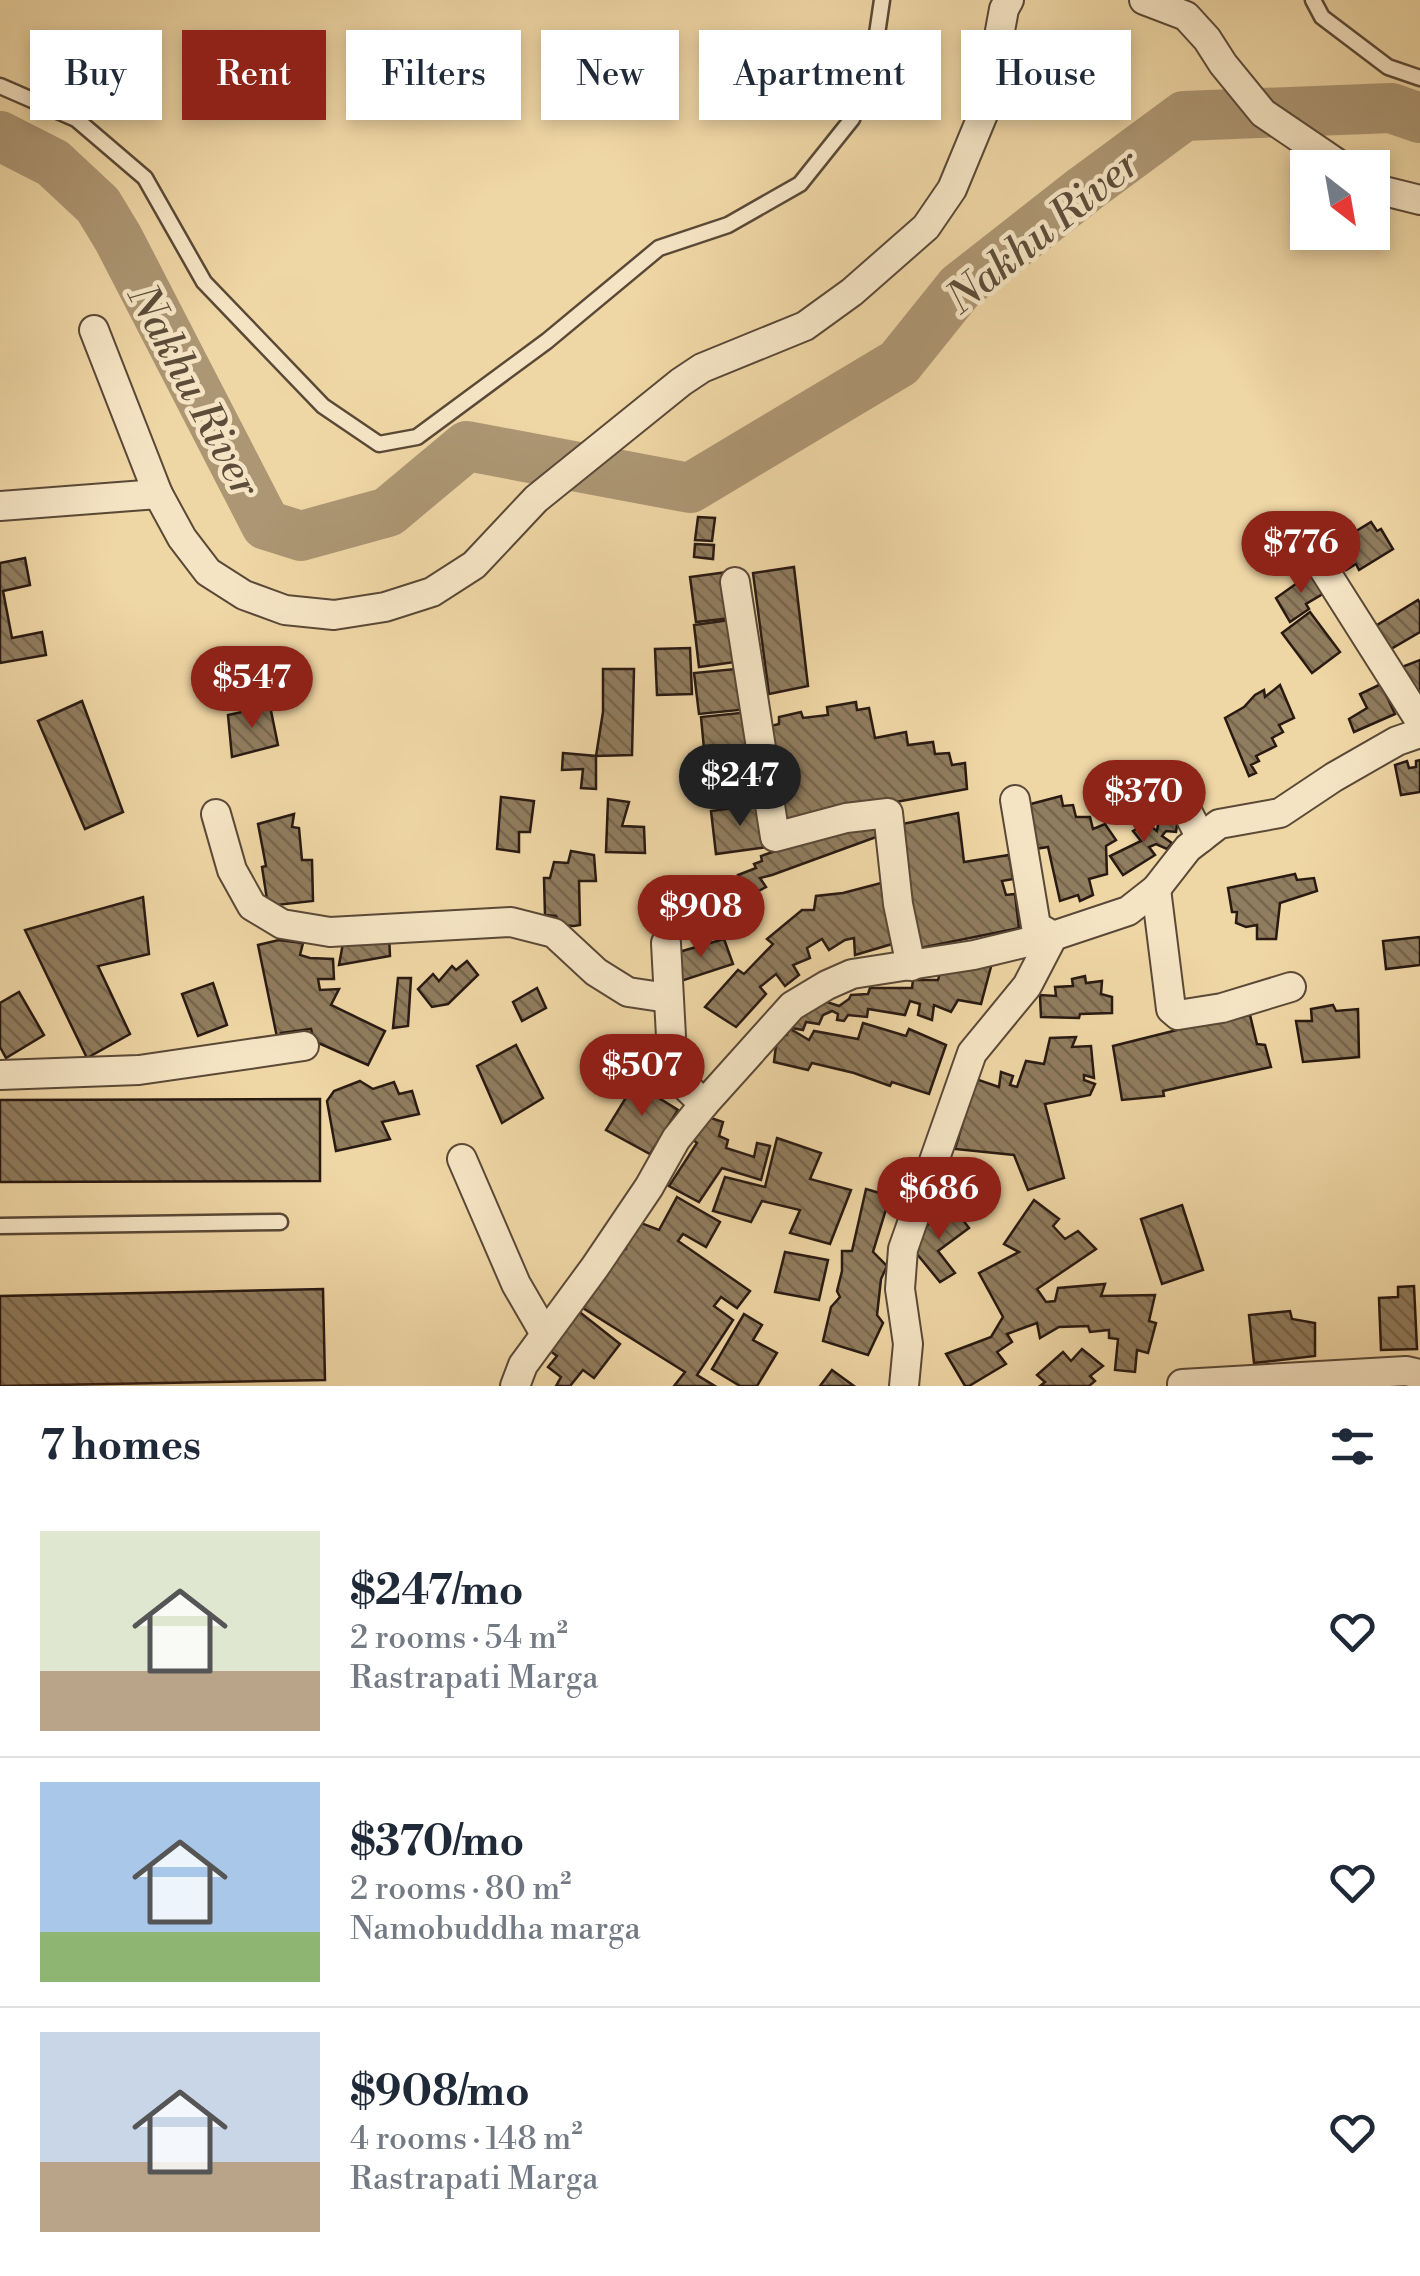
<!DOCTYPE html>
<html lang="en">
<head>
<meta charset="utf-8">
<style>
  body { margin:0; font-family:"Libre Bodoni",serif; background:#f2f2f3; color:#1f2937; height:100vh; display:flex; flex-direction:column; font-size:38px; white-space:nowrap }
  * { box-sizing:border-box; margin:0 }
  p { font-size:32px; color:#747a83 }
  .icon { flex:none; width:55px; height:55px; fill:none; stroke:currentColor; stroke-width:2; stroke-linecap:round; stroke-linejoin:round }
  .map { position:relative; height:1386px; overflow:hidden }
  .sheet { display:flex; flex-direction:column; background:#fff; flex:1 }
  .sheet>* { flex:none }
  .top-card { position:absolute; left:30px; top:30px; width:1360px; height:90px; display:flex; gap:20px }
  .needle { width:65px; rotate:149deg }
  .buttons { position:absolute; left:1290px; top:150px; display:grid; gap:20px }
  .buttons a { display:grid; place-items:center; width:100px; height:100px; border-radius:0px; background:#fff; box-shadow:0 5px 15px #0003; font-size:50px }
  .price { position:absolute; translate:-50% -85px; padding:0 22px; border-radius:35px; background:#8f2418; color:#fff; font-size:32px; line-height:65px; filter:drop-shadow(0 2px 5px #0008) }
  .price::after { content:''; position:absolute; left:50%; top:60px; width:30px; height:22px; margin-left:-15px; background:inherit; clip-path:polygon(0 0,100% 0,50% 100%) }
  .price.selected { background:#222; color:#fff }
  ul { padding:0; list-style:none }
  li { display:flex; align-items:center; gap:30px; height:250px; padding:0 40px }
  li+li { border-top:2px solid #e0e1e3 }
  li span { display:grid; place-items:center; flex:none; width:280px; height:200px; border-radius:0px; color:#555 }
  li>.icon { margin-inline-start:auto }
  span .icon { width:120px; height:120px; fill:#fffc; stroke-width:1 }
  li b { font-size:42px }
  h2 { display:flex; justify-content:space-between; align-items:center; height:120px; padding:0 40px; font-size:42px }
  .chip { padding:0 35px; border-radius:0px; background:#fff; box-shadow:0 5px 15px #0003; font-size:35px; line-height:90px }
  .chip.selected { background:#8f2418; color:#fff }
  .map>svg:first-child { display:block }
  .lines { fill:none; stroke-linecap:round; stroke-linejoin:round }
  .river { stroke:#ac9673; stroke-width:50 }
  .building { fill:url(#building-back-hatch); stroke:#291a12; stroke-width:2.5 }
  .service-casing { stroke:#5a4937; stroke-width:19 }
  .minor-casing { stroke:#5a4937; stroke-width:32 }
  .service { stroke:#f5e4c4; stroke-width:14 }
  .minor { stroke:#f5e4c4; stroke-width:28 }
  .labels { text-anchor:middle; stroke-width:9; stroke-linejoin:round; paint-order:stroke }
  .water-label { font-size:42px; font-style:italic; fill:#5d4c39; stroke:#f5e4c4 }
</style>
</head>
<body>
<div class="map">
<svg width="1420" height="1386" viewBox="0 0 1420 1386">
  <defs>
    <pattern id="building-back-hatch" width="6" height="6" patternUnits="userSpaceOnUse" patternTransform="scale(2.5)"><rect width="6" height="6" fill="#907c5e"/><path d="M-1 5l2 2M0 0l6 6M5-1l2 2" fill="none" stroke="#76654c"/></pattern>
  </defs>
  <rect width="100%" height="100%" fill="#efd6a5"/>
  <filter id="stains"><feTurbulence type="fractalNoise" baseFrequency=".002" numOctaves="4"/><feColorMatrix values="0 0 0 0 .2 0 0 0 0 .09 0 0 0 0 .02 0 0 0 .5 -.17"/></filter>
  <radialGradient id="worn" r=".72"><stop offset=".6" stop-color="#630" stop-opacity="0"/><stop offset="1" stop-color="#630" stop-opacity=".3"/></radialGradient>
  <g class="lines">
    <polyline class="river" points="0,136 53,163 98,205 118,238 266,525 301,536 388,512 467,446 690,488 899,363 960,287 1085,189 1184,116 1391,108 1420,118"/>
  </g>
  <g class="building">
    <polygon points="698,517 715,518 712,541 695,540"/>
    <polygon points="1371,522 1377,531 1381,529 1393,549 1359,570 1356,564 1346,570 1332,546"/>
    <polygon points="695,544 714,545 713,559 694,557"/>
    <polygon points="25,558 30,585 3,591 12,638 42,632 46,655 0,663 0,563"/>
    <polygon points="794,567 808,686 769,694 753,573"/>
    <polygon points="735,571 741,617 696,622 690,577"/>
    <polygon points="1314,571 1326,592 1306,604 1309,609 1290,622 1276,598"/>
    <polygon points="1418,600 1420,603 1420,632 1384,653 1369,630"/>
    <polygon points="1310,612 1340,652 1312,673 1282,633"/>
    <polygon points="737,619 742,661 699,667 694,625"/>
    <polygon points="690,648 692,694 657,695 655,649"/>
    <polygon points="1420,660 1420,705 1402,667"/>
    <polygon points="745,668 749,709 699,714 694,673"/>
    <polygon points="603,669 634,669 632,755 596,756 603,712"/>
    <polygon points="1381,684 1395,714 1354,732 1349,719 1367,708 1360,694"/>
    <polygon points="1280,685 1294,718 1279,725 1283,732 1272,738 1276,746 1256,756 1259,761 1251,765 1256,773 1249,776 1225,718 1244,707 1255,695 1264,690 1265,697"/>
    <polygon points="82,701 123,812 85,829 38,721"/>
    <polygon points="856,702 857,710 869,708 875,738 906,732 908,745 933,742 935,754 949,753 952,765 965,763 967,789 781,823 767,727 779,724 779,717 801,712 803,718 828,715 827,707"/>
    <polygon points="270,706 278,745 232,757 228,715"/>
    <polygon points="749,712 753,753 705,759 701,717"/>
    <polygon points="563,753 596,756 596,789 581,788 583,769 562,770"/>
    <polygon points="757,755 762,799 713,804 708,760"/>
    <polygon points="1420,760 1420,792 1401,795 1395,765 1407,761 1409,768 1416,767 1416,761"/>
    <polygon points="1061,796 1063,806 1073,805 1076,817 1090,817 1093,829 1105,824 1116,840 1106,846 1107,874 1089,879 1093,895 1080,901 1078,895 1060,901 1048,847 1035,849 1027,805"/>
    <polygon points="501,797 534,801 530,832 519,832 519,852 497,849"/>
    <polygon points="608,799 629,802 622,826 644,827 645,853 606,852"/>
    <polygon points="763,804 768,847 716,854 711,811"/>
    <polygon points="958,813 964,862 1009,855 1013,879 1002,881 1006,895 1015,894 1019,928 915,949 892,826"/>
    <polygon points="294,814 292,827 299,828 302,860 312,860 313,901 268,906 262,867 266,866 258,824"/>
    <polygon points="872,818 879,836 772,875 760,878 766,887 747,897 738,875 756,868 754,864 762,861 761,856"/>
    <polygon points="1178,818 1176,832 1166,831 1162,836 1172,843 1167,849 1156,844 1149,847 1155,855 1123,875 1110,856 1141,841 1133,831 1146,823 1157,831 1159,819"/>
    <polygon points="571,851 594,855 596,881 579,881 580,925 574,926 560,925 556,916 545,915 544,878 550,878 554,862 568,863"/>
    <polygon points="1295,874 1297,880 1314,878 1317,891 1280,903 1276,939 1257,939 1257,925 1246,927 1236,923 1237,912 1232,912 1228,888"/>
    <polygon points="881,883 892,944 855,955 854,938 845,940 829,950 822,939 807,948 810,958 793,965 799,975 785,986 776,974 760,987 766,994 736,1027 705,1007 738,970 744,974 773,944 767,939 802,910 814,910 816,896 843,893"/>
    <polygon points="143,897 149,954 98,966 130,1034 87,1058 25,930"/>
    <polygon points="389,935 390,956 339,965 343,943"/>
    <polygon points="1420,937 1420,965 1386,969 1383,941"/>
    <polygon points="724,939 733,964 678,982 672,954"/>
    <polygon points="279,940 303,943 300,955 310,958 333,959 334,979 318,979 320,990 339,989 331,1005 385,1031 368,1065 314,1041 311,1029 281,1033 283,1040 278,1042 258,945"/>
    <polygon points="467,961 478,975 448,1004 432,1007 418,989 433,974 439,981 452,966 456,970"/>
    <polygon points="992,963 981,1004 958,1000 951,1012 934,1005 932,1020 918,1015 920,1004 910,1001 905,1015 868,1009 867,1017 848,1015 844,1021 837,1020 838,1014 832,1011 823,1015 819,1024 806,1022 803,1030 787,1027 802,1005 827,1002 839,1006 849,999 851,995 868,994 870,988 912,988 913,980 938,980 942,966"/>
    <polygon points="1085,976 1086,983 1102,981 1101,994 1112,997 1112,1013 1080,1014 1079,1018 1041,1017 1040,995 1056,996 1055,987 1073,986 1072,979"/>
    <polygon points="398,978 411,978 408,1026 393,1028"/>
    <polygon points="213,983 227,1025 198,1036 182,994"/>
    <polygon points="537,988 546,1008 522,1021 513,1002"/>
    <polygon points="19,992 44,1035 6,1058 0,1047 0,1003"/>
    <polygon points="1333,1005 1336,1011 1358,1009 1359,1057 1303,1062 1296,1021 1312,1021 1311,1009"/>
    <polygon points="1250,1015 1257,1044 1265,1045 1271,1067 1163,1091 1164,1096 1122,1100 1113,1046 1209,1022"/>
    <polygon points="863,1023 906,1036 909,1029 946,1045 929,1094 892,1082 890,1086 854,1073 812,1063 808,1070 774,1062 777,1037 787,1035 787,1027 809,1040 814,1031 858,1039"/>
    <polygon points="1076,1037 1072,1047 1091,1046 1094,1078 1084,1075 1084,1080 1095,1084 1090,1095 1045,1104 1064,1178 1028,1190 1014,1155 955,1149 976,1079 999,1087 1001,1072 1013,1076 1010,1085 1017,1087 1026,1061 1044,1064 1050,1038"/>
    <polygon points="516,1045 543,1098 502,1123 477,1066"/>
    <polygon points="360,1081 373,1089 394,1082 399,1094 412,1091 419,1114 382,1122 390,1139 336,1151 327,1101 334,1091"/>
    <polygon points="635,1083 678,1110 650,1154 606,1130"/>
    <polygon points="320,1099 320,1181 0,1182 0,1100"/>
    <polygon points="705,1116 723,1122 719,1136 728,1140 726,1148 754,1157 757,1143 770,1146 761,1180 722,1168 699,1202 669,1186 697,1143 692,1139"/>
    <polygon points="777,1138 821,1153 810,1179 851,1190 830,1244 790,1233 800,1210 762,1201 751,1222 713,1211 725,1177 765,1187"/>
    <polygon points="866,1189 890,1196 873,1252 887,1266 881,1279 877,1315 883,1323 868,1355 823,1341 831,1307 840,1297 837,1291 842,1271 842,1251 852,1251"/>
    <polygon points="677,1197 720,1222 706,1247 683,1234 678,1241 750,1291 737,1308 721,1297 714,1306 733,1320 697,1375 715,1386 674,1386 685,1372 583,1308 621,1251 626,1249 626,1241 632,1230 637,1231 641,1223 659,1230"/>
    <polygon points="1034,1200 1059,1219 1053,1226 1065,1239 1078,1231 1096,1249 1037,1289 1046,1302 1055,1301 1058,1288 1105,1284 1101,1296 1155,1295 1149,1321 1156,1323 1148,1353 1137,1350 1135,1372 1115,1370 1118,1339 1109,1338 1109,1330 1090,1332 1088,1326 1059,1327 1040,1338 1037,1323 1007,1334 1012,1342 997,1352 1006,1364 969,1386 965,1386 946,1354 991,1337 1003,1317 979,1273 1019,1252 1004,1244"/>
    <polygon points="1182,1205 1203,1270 1162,1284 1141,1219"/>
    <polygon points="952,1206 969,1228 938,1251 955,1273 940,1282 912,1248 915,1235"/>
    <polygon points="785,1252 828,1260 819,1300 775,1292"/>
    <polygon points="1414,1286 1417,1349 1381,1350 1379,1298 1398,1297 1398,1287"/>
    <polygon points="323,1289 325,1380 0,1386 0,1296"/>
    <polygon points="577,1310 620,1344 594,1378 583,1370 570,1386 556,1386 561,1377 548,1367 557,1356 545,1347"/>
    <polygon points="1290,1311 1292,1319 1315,1323 1315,1356 1254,1363 1249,1315"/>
    <polygon points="744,1314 762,1325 753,1340 777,1353 757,1386 740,1386 712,1369"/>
    <polygon points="1082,1349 1103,1366 1090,1376 1095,1381 1089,1386 1040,1386 1045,1382 1037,1375 1063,1352 1071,1361"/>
    <polygon points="832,1370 854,1386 820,1386"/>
  </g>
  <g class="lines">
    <defs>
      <g id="service">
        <polyline points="1313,0 1322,17 1388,67 1420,78"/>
        <polyline points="0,86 76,119 145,178 204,282 323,406 379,444 417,437 547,341 659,248 728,225 800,184 852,119 872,68 882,0"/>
        <polyline points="0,1226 280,1222"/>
      </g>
      <g id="minor">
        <polyline points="1144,0 1186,16 1207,39 1223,64 1263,113 1344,168"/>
        <polyline points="1372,185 1380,190 1420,200"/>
        <polyline points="94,330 158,494 182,538 208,572 244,595 285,610 334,615 385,607 432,592 474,565 536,499 681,382 702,368 805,326 852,292 926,227 952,189 986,107 1004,9 1009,0"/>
        <polyline points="0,506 158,494"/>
        <polyline points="1318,560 1420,721"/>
        <polyline points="735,582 775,837 846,818 888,813 898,904 911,966"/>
        <polyline points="1187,811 1201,838"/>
        <polyline points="216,814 232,870 252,906 282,924 330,932 511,922 554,933 596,972 628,992 668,998"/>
        <polyline points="1156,889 1171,1009 1178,1015 1222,1008 1291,987"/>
        <polyline points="666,943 673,1074 704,1104"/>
        <polyline points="0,1075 139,1070 304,1046"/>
        <polyline points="462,1159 516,1284 545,1334"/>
        <polyline points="1182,1384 1406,1371 1420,1374"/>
        <polyline points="515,1386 523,1365 595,1267 649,1187 676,1139 704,1104 792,1006 827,985 852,974 974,955 1053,936 1128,911 1156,889 1188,848 1219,824 1280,813 1334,777 1397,741 1420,733"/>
        <polyline points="904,1386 908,1344 900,1289 903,1249 972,1053 1027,986 1053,936 1036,926 1015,800"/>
      </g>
    </defs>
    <use href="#service" class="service-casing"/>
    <use href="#minor" class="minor-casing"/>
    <use href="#service" class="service"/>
    <use href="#minor" class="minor"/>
  </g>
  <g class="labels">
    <g class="water-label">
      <text transform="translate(1042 230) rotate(-39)" y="15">Nakhu River</text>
      <text transform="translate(195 390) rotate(62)" y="15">Nakhu River</text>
    </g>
  </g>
  <rect width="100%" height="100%" filter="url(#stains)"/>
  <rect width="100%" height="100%" fill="url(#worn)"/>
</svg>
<div class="buttons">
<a><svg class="needle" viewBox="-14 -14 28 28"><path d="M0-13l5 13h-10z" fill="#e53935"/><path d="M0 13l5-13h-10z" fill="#747a83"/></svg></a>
</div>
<b class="price" style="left:1301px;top:596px">$776</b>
<b class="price" style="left:252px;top:731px">$547</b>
<b class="price selected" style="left:740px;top:829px">$247</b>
<b class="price" style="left:1144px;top:845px">$370</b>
<b class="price" style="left:701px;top:960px">$908</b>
<b class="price" style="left:642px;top:1119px">$507</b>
<b class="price" style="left:939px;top:1242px">$686</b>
<div class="top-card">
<a class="chip">Buy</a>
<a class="chip selected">Rent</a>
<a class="chip">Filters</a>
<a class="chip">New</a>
<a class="chip">Apartment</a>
<a class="chip">House</a>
</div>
</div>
<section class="sheet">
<h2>7 homes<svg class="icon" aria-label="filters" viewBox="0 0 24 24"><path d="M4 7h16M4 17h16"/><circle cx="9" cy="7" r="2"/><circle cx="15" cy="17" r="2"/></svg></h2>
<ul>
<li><span style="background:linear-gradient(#dfe7d0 70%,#b9a48a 0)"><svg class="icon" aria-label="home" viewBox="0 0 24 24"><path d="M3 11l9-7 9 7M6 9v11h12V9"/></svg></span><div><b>$247/mo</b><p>2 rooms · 54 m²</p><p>Rastrapati Marga</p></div><svg class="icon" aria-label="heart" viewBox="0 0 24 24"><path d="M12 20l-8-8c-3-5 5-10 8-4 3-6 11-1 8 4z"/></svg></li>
<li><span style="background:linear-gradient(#a9c7e8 75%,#8fb573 0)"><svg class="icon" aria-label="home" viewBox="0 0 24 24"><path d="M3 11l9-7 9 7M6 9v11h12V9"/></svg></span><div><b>$370/mo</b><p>2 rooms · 80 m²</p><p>Namobuddha marga</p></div><svg class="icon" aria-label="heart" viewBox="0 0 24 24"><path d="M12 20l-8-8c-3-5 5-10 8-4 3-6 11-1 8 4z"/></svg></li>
<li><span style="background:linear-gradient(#c9d6e8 65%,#b9a48a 0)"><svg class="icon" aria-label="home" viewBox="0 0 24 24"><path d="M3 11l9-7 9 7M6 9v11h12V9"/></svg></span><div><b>$908/mo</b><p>4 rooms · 148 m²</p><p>Rastrapati Marga</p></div><svg class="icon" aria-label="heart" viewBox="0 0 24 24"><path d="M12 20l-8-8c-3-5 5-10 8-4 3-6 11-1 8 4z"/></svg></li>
</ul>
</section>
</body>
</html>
